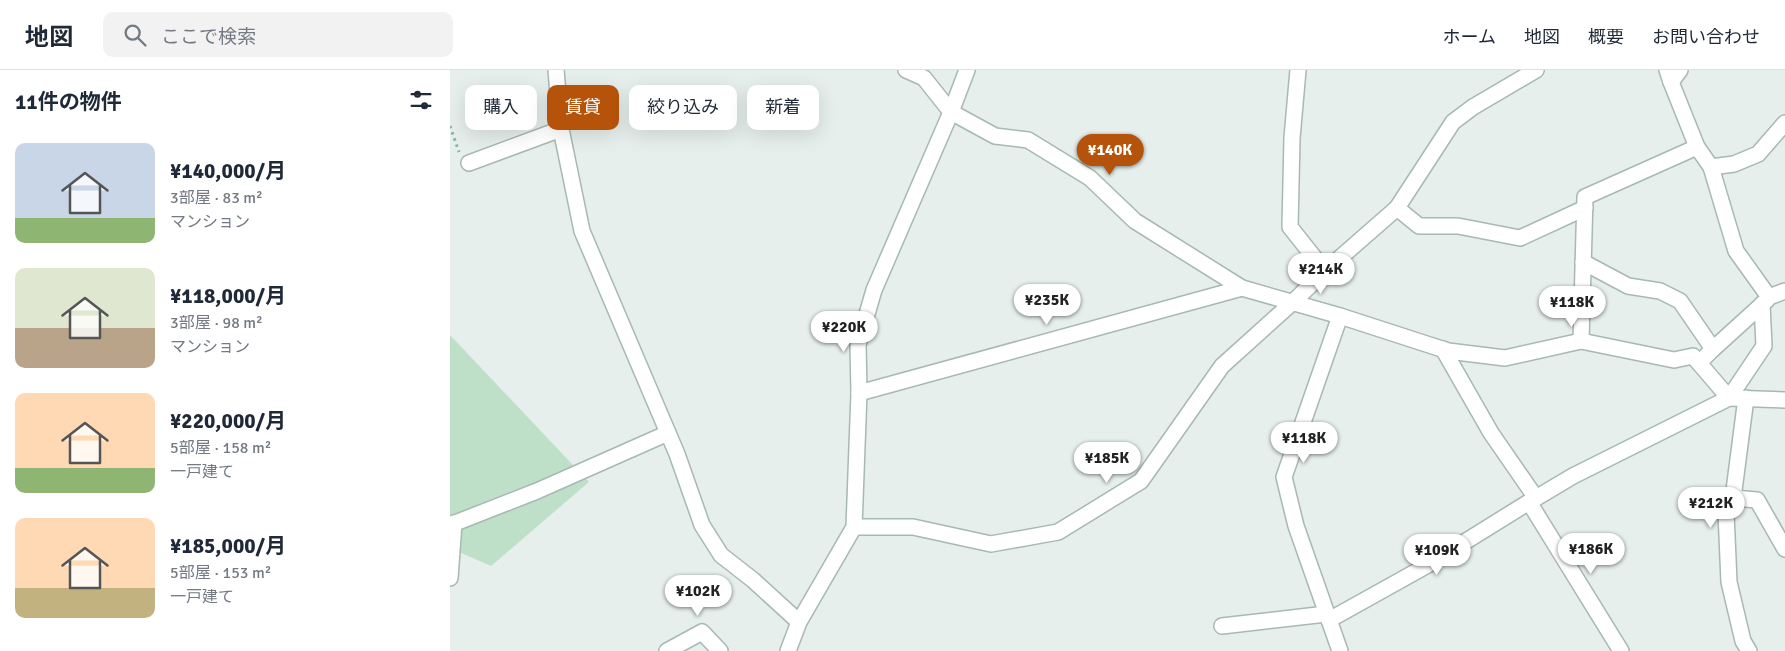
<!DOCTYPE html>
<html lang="ja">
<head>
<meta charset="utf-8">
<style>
  body { margin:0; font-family:Signika,"Noto Sans JP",sans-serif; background:#f2f2f3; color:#1f2937; height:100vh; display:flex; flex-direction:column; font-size:19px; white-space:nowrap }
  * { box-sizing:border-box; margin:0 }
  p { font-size:16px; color:#747a83 }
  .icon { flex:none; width:28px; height:28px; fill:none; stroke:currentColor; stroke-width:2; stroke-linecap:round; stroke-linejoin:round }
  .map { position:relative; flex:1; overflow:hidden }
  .side { display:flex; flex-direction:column; background:#fff; width:450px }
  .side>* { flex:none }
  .banner { position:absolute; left:15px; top:15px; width:475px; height:45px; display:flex; gap:10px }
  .price { position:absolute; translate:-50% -42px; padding:0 11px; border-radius:18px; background:#fff; color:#222; font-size:16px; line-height:32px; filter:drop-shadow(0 1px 2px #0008) }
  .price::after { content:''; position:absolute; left:50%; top:30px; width:15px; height:11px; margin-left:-8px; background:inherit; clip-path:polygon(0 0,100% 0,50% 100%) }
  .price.selected { background:#b45309; color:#fff }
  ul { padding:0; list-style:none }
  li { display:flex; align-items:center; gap:15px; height:125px; padding:0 15px }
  li span { display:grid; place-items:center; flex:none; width:140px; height:100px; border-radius:10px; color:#555 }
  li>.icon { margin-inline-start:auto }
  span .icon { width:60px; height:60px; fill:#fffc; stroke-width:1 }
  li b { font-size:21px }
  h2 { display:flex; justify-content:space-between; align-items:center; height:60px; padding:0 15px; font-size:21px }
  .chip { padding:0 18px; border-radius:10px; background:#fff; box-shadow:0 5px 20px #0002; font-size:18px; line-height:45px }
  .chip.selected { background:#b45309; color:#fff }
  header { display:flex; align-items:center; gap:30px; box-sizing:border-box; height:70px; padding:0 25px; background:#fff; border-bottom:1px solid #e0e1e3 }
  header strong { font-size:24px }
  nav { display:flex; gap:28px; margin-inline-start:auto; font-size:18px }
  .search { width:350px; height:45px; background:#f2f2f3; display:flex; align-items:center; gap:12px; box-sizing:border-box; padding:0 18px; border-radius:10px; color:#747a83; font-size:19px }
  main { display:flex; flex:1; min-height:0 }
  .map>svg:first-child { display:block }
  .green { fill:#bfe0c8 }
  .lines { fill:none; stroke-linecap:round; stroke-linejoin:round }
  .minor-casing { stroke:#a8b8b2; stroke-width:18 }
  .tertiary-casing { stroke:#a8b8b2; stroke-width:18 }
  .path { stroke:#86b3a5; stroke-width:3; stroke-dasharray:2.5 4; stroke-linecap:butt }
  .minor { stroke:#fff; stroke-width:15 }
  .tertiary { stroke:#fff; stroke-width:15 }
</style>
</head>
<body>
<header>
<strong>地図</strong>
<div class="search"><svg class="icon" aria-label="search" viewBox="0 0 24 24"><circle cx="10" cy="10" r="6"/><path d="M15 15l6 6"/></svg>ここで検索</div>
<nav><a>ホーム</a><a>地図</a><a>概要</a><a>お問い合わせ</a></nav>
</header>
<main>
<section class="side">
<h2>11件の物件<svg class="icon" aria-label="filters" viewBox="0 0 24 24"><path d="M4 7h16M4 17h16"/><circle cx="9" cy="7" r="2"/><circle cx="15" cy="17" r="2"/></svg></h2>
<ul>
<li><span style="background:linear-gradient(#c9d6e8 75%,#8fb573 0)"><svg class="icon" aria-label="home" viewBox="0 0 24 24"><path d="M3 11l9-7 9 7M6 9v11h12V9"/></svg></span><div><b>¥140,000/月</b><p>3部屋 · 83 m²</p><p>マンション</p></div></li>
<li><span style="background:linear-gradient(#dfe7d0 60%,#b9a48a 0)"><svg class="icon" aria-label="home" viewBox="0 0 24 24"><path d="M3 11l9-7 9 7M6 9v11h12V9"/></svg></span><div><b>¥118,000/月</b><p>3部屋 · 98 m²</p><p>マンション</p></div></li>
<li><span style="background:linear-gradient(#ffd9b3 75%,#8fb573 0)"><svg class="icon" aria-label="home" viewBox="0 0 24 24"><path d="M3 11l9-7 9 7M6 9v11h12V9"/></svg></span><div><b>¥220,000/月</b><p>5部屋 · 158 m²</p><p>一戸建て</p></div></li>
<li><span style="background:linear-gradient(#ffd9b3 70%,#c2b280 0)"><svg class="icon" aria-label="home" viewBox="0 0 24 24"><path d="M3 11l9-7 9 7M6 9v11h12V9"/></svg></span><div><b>¥185,000/月</b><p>5部屋 · 153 m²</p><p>一戸建て</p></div></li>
</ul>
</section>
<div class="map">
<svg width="1335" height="581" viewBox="0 0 1335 581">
  <rect width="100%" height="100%" fill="#e6efeb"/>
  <polygon class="green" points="0,265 139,412 41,496 0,478"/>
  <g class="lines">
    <defs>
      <g id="minor">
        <polyline points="106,0 111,59 132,161 227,384 252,455 271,485 303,510 349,552"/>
        <polyline points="456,0 474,8 501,42 545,66 578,70 640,108 685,151 792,218 890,246 998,281 1055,288 1131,271 1224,290 1243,286 1279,328 1335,330"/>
        <polyline points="848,0 842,68 840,157 875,201"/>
        <polyline points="1217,0 1221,12 1230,0"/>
        <polyline points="1221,12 1247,77 1261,97 1286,181 1319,227 1335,221"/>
        <polyline points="19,93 111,59"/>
        <polyline points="1261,97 1284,94 1308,84 1335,53"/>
        <polyline points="947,138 969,156 1008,156 1070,168 1135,138"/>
        <polyline points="1133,192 1178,216 1210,221 1230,231 1263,279 1249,293"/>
        <polyline points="890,246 834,407 846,456 890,581"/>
        <polyline points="1131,271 1135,127 1247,77"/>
        <polyline points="993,279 1041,363 1086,428 1123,406 1279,328 1314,276 1312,234"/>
        <polyline points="1263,279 1317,230"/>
        <polyline points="409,323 792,218"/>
        <polyline points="1296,328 1283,428 1276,443 1279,512 1293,571 1299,581"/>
        <polyline points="1086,428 1079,432 1171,581"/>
        <polyline points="1283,428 1307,430 1335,479"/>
        <polyline points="0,455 87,421 218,363"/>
        <polyline points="404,457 463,457 541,474 608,462 691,411 772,296 843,232 875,201 947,138 1003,52 1023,37 1086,0"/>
        <polyline points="0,508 4,453"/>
        <polyline points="879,550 976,496 1079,432"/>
        <polyline points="772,556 876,544"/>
        <polyline points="217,581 252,562 270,581"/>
      </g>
      <polyline id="tertiary" points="338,581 349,552 404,457 409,323 408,275 424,220 501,42 517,0"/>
    </defs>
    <use href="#minor" class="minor-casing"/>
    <use href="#tertiary" class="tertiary-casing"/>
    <polyline class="path" points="0,56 9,82"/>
    <use href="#minor" class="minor"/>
    <use href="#tertiary" class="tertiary"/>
  </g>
</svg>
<b class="price selected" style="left:660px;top:106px">¥140K</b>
<b class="price" style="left:871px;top:225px">¥214K</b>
<b class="price" style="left:597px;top:256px">¥235K</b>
<b class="price" style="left:1122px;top:258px">¥118K</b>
<b class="price" style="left:394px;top:283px">¥220K</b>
<b class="price" style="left:854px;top:394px">¥118K</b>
<b class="price" style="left:657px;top:414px">¥185K</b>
<b class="price" style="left:1261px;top:459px">¥212K</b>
<b class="price" style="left:1141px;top:505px">¥186K</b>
<b class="price" style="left:987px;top:506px">¥109K</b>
<b class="price" style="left:248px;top:547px">¥102K</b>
<div class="banner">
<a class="chip">購入</a>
<a class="chip selected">賃貸</a>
<a class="chip">絞り込み</a>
<a class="chip">新着</a>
</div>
</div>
</main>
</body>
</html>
